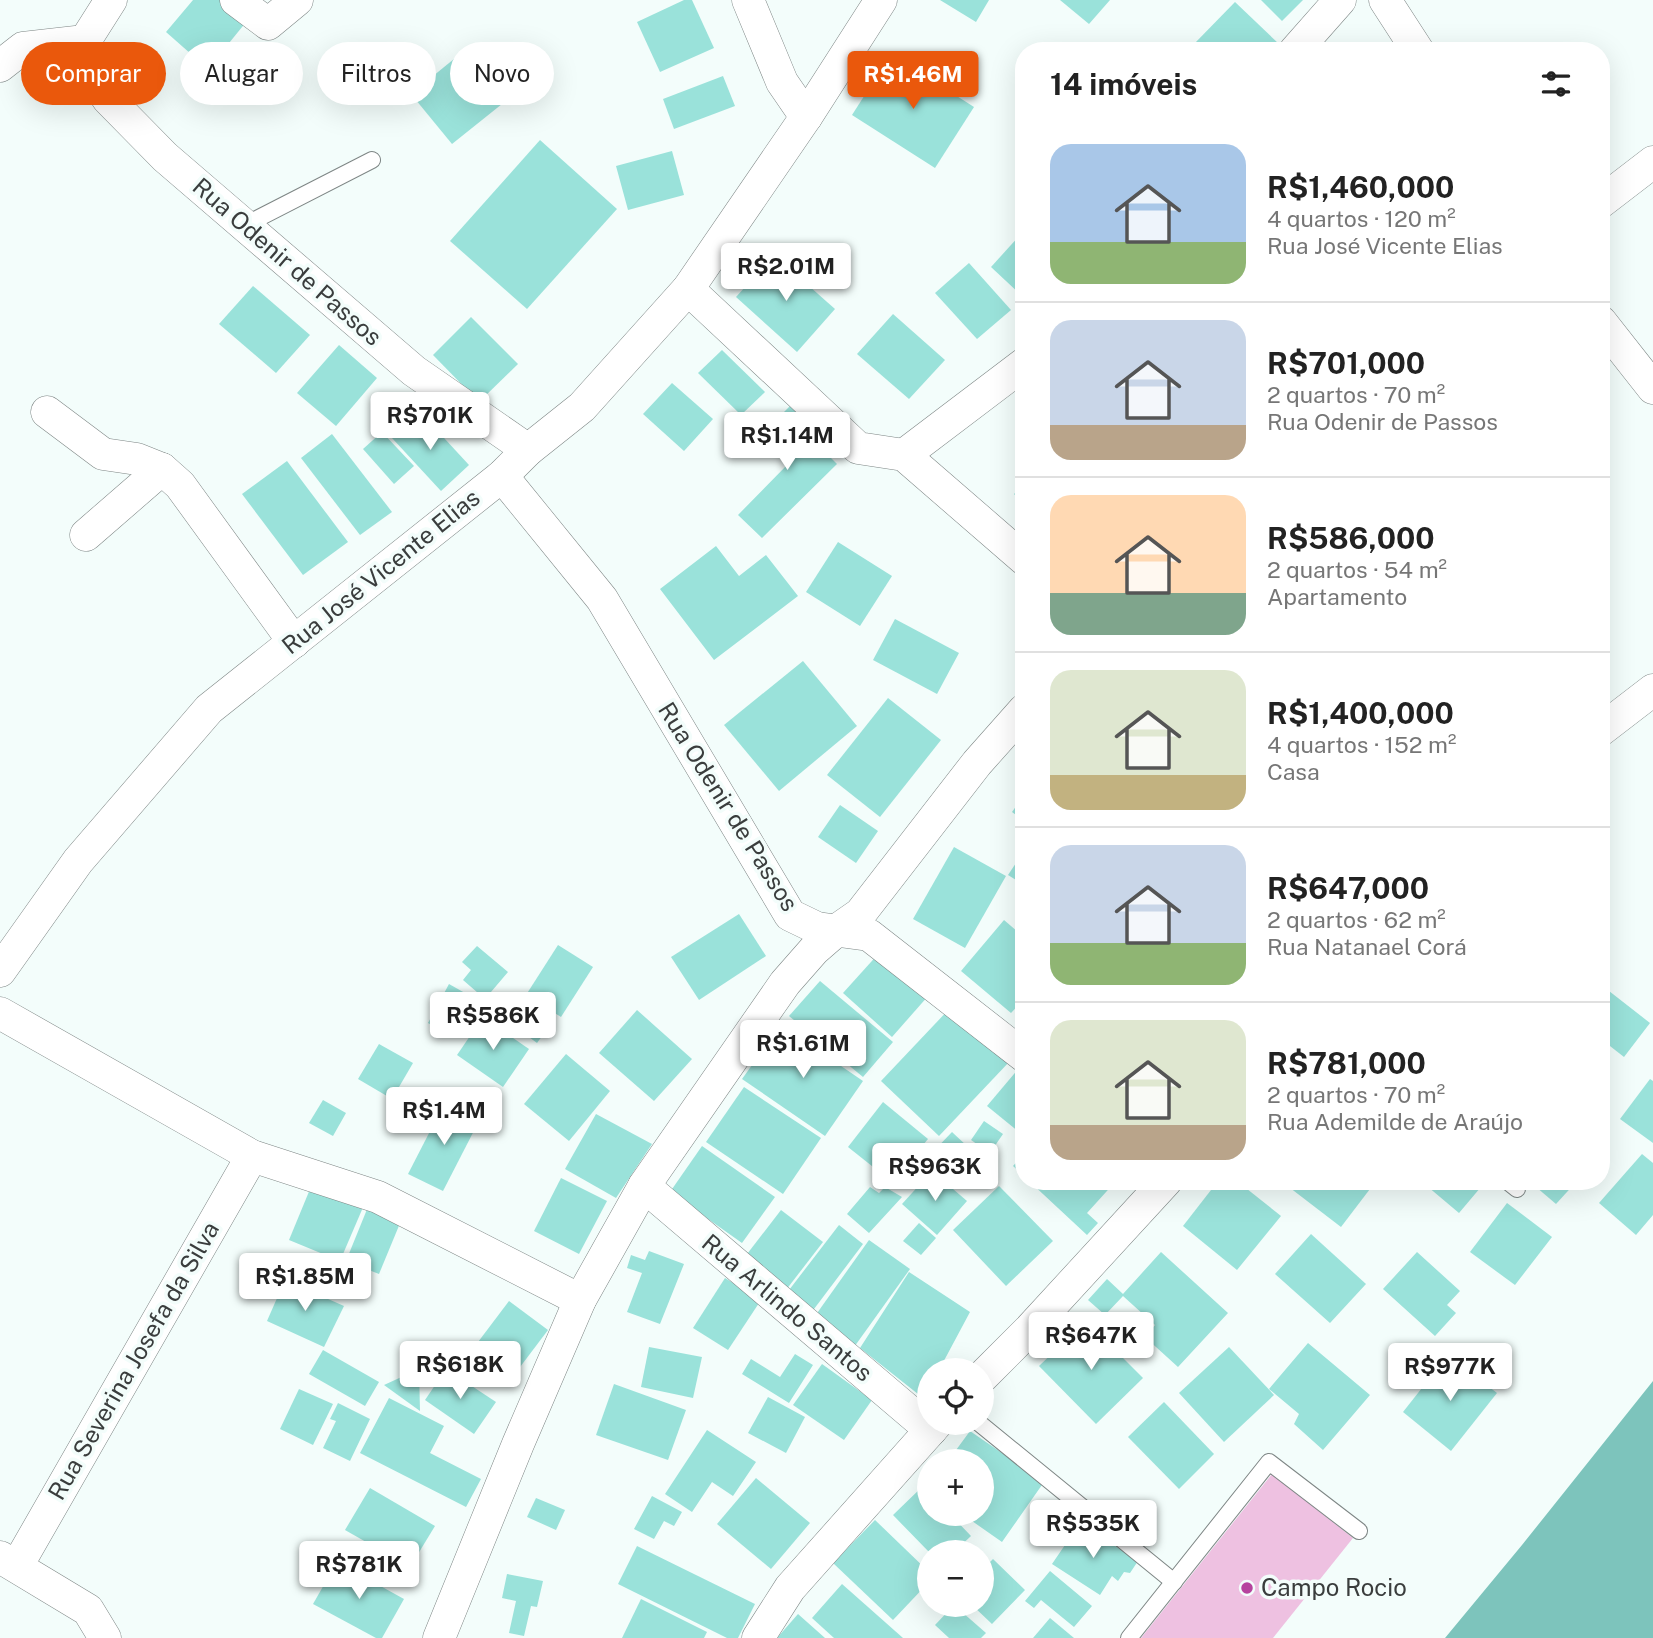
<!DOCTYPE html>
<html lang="pt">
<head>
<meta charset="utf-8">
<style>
  body { margin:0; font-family:"Public Sans",sans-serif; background:#f2f2f2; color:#222; height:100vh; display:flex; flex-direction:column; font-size:26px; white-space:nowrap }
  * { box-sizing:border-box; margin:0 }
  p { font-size:23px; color:#767676 }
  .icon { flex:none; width:38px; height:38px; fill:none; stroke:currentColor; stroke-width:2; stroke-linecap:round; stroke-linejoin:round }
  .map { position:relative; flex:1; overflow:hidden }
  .drawer { position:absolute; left:1015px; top:42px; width:595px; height:1148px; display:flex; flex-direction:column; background:#fff; border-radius:28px; box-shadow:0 7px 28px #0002 }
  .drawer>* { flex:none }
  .top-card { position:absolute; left:21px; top:42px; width:665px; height:63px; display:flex; gap:14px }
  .fabs { position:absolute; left:917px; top:1358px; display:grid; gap:14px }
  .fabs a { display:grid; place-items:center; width:77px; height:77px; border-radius:50%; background:#fff; box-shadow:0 7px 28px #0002; font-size:35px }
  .price { position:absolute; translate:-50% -60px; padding:0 16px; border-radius:7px; background:#fff; color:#222; font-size:23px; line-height:46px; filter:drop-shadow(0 2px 4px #0008) }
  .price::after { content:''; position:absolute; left:50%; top:42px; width:21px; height:16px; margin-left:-10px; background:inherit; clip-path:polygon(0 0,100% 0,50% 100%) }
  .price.on { background:#ea580c; color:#fff }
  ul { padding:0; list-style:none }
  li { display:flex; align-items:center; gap:21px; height:175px; padding:0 35px }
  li+li { border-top:2px solid #e0e0e0 }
  li span { display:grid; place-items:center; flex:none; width:196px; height:140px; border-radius:21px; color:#555 }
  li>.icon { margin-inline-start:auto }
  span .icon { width:84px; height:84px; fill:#fffc; stroke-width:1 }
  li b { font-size:30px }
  h2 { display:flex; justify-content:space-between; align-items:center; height:84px; padding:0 35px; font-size:30px }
  .chip { padding:0 24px; border-radius:32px; background:#fff; box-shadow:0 7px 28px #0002; font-size:24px; line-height:63px }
  .chip.on { background:#ea580c; color:#fff }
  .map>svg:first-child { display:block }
  .green { fill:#eec1e1 }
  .water { fill:#7dc4bc }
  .building { fill:#9ae2da }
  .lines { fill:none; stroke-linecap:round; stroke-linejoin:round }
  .service-casing { stroke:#7e8685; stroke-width:18 }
  .minor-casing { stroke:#7e8685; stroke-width:33 }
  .service { stroke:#fff; stroke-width:16 }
  .minor { stroke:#fff; stroke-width:32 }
  .poi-dot { fill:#b6439e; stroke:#f3fdfb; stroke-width:2.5 }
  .labels { text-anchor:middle; stroke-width:7; stroke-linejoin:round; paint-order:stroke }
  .street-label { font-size:24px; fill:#3a3d3d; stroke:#f3fdfb }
  .poi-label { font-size:24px; fill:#3a3d3d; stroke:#f3fdfb; text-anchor:start }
</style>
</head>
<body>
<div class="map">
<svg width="1653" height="1638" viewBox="0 0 1653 1638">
  <rect width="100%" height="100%" fill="#f3fdfb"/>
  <polygon class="green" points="1272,1474 1353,1538 1273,1638 1141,1638"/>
  <polygon class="water" points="1653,1381 1653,1638 1445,1638 1522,1545"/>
  <g class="building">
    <polygon points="193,0 230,0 251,16 208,69 166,32"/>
    <polygon points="684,0 692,0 714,48 660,72 637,22"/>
    <polygon points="940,0 989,0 976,22"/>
    <polygon points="1060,0 1110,0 1089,24"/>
    <polygon points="1261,0 1303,0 1282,21"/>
    <polygon points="1235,2 1279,44 1272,51 1200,51 1194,44"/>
    <polygon points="465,50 507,100 452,144 411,94"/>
    <polygon points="891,54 974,107 935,168 852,115"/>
    <polygon points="723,76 735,106 674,129 663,99"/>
    <polygon points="540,140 617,209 527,309 450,241"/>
    <polygon points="672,151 684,195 628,210 616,166"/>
    <polygon points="1020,235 1024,238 1024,298 991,267"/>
    <polygon points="774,255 835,309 797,352 736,297"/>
    <polygon points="969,263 1011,310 977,339 935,293"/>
    <polygon points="253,286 310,335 276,373 219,324"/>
    <polygon points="893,314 945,360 909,399 857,354"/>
    <polygon points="471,317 518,364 479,402 433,355"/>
    <polygon points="339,345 377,378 336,426 297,393"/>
    <polygon points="722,350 765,392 741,415 698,373"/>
    <polygon points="672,383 713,419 684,451 643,414"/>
    <polygon points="791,405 809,423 802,429 837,464 762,538 738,515 787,465 759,437"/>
    <polygon points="420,412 469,465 441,491 392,438"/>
    <polygon points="382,432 414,466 394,484 363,449"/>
    <polygon points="332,434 392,512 360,535 301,458"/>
    <polygon points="287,461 348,542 303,575 242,494"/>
    <polygon points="1024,485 1024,505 1014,494"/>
    <polygon points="838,542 892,576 860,626 806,592"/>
    <polygon points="716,546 739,576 766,555 798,596 714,660 660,589"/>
    <polygon points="895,619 959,653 937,694 873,660"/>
    <polygon points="803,661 857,726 779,791 724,725"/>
    <polygon points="888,698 941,740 880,817 827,775"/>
    <polygon points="1024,795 1024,821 1012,812"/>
    <polygon points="840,805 878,831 856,863 818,837"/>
    <polygon points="954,847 1006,876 965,948 913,919"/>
    <polygon points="1024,851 1024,885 1008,875"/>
    <polygon points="739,914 766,956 699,1000 671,957"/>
    <polygon points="1004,920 1024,937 1024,999 1011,1013 961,971"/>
    <polygon points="558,945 593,967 561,1017 526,995"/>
    <polygon points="477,946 508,972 485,999 463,980 471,970 462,962"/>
    <polygon points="880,952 929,995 892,1037 843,993"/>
    <polygon points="820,981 893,1042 863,1077 789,1016"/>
    <polygon points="449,984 472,997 451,1036 428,1023"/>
    <polygon points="1609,991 1650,1023 1624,1057 1601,1039 1601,1001"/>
    <polygon points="516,1005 548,1028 537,1043 506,1020"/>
    <polygon points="952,1006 1010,1061 939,1136 881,1081"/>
    <polygon points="637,1010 692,1059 654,1101 599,1053"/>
    <polygon points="483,1017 529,1049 503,1087 457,1055"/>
    <polygon points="781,1025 863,1081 825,1136 742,1079"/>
    <polygon points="379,1044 413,1063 392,1099 358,1079"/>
    <polygon points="566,1054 610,1091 569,1141 524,1104"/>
    <polygon points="1020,1067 1024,1070 1024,1136 987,1106"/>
    <polygon points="1650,1079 1653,1081 1653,1143 1620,1119"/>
    <polygon points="744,1087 821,1138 783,1194 706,1142"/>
    <polygon points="323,1100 346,1113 333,1136 309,1123"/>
    <polygon points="445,1102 480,1119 443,1191 408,1174"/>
    <polygon points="883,1102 928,1139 892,1182 848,1147"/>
    <polygon points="1601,1112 1610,1118 1601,1130"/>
    <polygon points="596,1114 652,1144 616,1198 565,1169"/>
    <polygon points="984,1121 1003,1134 990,1153 971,1140"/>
    <polygon points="952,1132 968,1147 945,1171 929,1156"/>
    <polygon points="702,1146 775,1197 742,1243 670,1192"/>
    <polygon points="1024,1154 1024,1176 1013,1166"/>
    <polygon points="1642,1154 1653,1163 1653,1215 1636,1235 1599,1203"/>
    <polygon points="932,1171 967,1201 937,1235 902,1204"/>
    <polygon points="315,1177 367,1198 340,1261 289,1240"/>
    <polygon points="561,1178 607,1201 579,1254 534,1231"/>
    <polygon points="1029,1181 1116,1181 1087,1213 1098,1223 1087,1235"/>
    <polygon points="1218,1181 1237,1181 1281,1216 1237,1270 1183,1226"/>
    <polygon points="1281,1181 1368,1181 1373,1185 1341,1227"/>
    <polygon points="1421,1181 1486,1181 1459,1213"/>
    <polygon points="1529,1181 1577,1181 1556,1204"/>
    <polygon points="999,1186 1053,1241 1006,1286 953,1230"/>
    <polygon points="870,1187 879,1193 885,1187 902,1197 869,1233 847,1214"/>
    <polygon points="370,1202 403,1216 379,1274 346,1261"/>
    <polygon points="1507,1203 1552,1237 1515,1285 1470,1252"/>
    <polygon points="781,1210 823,1242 786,1290 744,1258"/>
    <polygon points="919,1223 936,1238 921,1255 903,1241"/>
    <polygon points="839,1225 863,1244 811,1313 786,1294"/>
    <polygon points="1311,1234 1366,1284 1330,1323 1275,1274"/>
    <polygon points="869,1240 910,1269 852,1350 815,1316"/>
    <polygon points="649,1251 684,1264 660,1324 627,1312 642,1273 627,1268 631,1255 645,1260"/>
    <polygon points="1161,1252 1228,1313 1178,1367 1145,1337 1155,1325 1123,1296 1105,1315 1088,1300 1107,1279 1123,1294"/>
    <polygon points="1417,1252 1460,1291 1447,1305 1456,1313 1435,1336 1383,1289"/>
    <polygon points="909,1272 970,1312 939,1370 929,1370 929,1387 923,1398 860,1348"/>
    <polygon points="725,1278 761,1300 728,1350 693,1328"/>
    <polygon points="285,1280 344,1306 324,1347 267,1321"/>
    <polygon points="509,1301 548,1330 511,1379 472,1350"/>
    <polygon points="1086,1321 1143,1378 1096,1424 1039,1366"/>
    <polygon points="1308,1343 1370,1395 1323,1450 1294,1424 1299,1414 1269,1389"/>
    <polygon points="649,1347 702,1357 693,1398 641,1387"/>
    <polygon points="1229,1347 1274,1395 1224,1442 1179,1393"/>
    <polygon points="323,1350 379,1382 365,1406 309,1374"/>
    <polygon points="795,1354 813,1365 789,1403 742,1374 751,1359 780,1377"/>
    <polygon points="1448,1355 1497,1393 1451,1451 1403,1412"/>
    <polygon points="822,1364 872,1400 844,1440 793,1405"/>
    <polygon points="419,1369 420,1411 384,1385"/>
    <polygon points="446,1369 496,1402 474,1434 425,1400"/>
    <polygon points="614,1384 686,1410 668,1460 596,1435"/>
    <polygon points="299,1389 333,1404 313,1445 280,1429"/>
    <polygon points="768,1397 805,1417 786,1453 748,1433"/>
    <polygon points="389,1398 444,1426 430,1453 481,1479 466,1507 360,1453"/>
    <polygon points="1164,1402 1214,1454 1179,1489 1128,1437"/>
    <polygon points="338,1403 370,1419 350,1461 323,1448 336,1421 330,1419"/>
    <polygon points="707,1430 756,1462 733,1496 712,1482 692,1512 665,1494"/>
    <polygon points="970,1431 1044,1482 1002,1542 962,1514 982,1514 982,1461 948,1461"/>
    <polygon points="756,1478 810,1523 771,1569 717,1524"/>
    <polygon points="923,1486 929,1492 929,1514 950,1514 971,1536 954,1552 929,1552 893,1515"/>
    <polygon points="370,1488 435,1526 410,1567 345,1530"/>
    <polygon points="652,1496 682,1512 674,1526 664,1521 654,1539 634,1529"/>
    <polygon points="536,1498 565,1510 556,1530 527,1517"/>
    <polygon points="875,1520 929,1572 929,1582 893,1620 833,1563"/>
    <polygon points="1080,1523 1138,1561 1130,1573 1124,1572 1118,1581 1112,1576 1100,1595 1052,1564"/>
    <polygon points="637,1546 755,1604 738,1638 727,1638 618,1584"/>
    <polygon points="993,1559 1025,1590 992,1624 972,1605 982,1605 982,1570"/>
    <polygon points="337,1562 404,1599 382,1638 376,1638 313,1604"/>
    <polygon points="1050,1571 1092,1606 1074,1627 1041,1600 1034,1608 1025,1601"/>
    <polygon points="507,1574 543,1581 537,1607 531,1606 524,1636 509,1633 516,1601 502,1598"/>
    <polygon points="842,1584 903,1638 834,1638 812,1618"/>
    <polygon points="641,1599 707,1632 704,1638 622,1638"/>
    <polygon points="954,1605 986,1633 981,1638 949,1638 935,1625"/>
    <polygon points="798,1614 825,1638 777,1638"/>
    <polygon points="1050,1618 1074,1638 1033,1638"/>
  </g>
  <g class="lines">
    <defs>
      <g id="service">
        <polyline points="245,225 372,160"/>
        <polyline points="1507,1181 1517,1189"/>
        <polyline points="979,1423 1174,1582"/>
        <polyline points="1129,1638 1269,1462 1359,1531"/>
      </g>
      <g id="minor">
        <polyline points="236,0 268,24 297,0"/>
        <polyline points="748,0 782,82 806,117"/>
        <polyline points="1385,0 1418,51"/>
        <polyline points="85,41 91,73 108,99 165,157 414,371 528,450"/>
        <polyline points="85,41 111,0"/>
        <polyline points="1295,51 1340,0"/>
        <polyline points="0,66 23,48 85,41"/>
        <polyline points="1601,202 1653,162"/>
        <polyline points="688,289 858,448 904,455 1024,559"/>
        <polyline points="1601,322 1653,388"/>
        <polyline points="47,412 103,454 137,459 162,469 180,485 294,642"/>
        <polyline points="904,455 1024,364"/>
        <polyline points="502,476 602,599 790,915 817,928 869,935 1024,1056"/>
        <polyline points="86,535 162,469"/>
        <polyline points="1601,730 1653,690"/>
        <polyline points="0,971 78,861 209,709 502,476 528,450 582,407 688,289 806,117 881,0"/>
        <polyline points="0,1013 252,1156 378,1197 580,1300"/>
        <polyline points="644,1186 931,1430"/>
        <polyline points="982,1377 1030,1329 1166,1181"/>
        <polyline points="0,1557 88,1610 105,1638"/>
        <polyline points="17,1566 252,1156"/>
        <polyline points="439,1638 518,1444 580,1300 644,1186 785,983 814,950 837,930 860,914 977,763 1024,710"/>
        <polyline points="758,1638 790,1588 937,1423"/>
      </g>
    </defs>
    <use href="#service" class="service-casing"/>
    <use href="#minor" class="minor-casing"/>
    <use href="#service" class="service"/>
    <use href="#minor" class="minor"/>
  </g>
  <circle class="poi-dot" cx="1247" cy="1588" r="7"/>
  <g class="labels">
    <g class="street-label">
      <text transform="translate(287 262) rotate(41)" y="8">Rua Odenir de Passos</text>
      <text transform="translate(381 572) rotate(-39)" y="8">Rua José Vicente Elias</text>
      <text transform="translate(728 807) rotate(58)" y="8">Rua Odenir de Passos</text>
      <text transform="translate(787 1308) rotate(40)" y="8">Rua Arlindo Santos</text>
      <text transform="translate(134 1361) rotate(-60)" y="8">Rua Severina Josefa da Silva</text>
    </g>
    <g class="poi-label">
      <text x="1261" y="1596">Campo Rocio</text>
    </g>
  </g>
</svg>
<div class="fabs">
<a><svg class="icon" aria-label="locate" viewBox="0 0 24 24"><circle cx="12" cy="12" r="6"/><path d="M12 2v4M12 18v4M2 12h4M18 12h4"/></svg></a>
<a>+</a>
<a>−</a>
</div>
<b class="price on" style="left:913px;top:111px">R$1.46M</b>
<b class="price" style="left:786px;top:303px">R$2.01M</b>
<b class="price" style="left:430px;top:452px">R$701K</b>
<b class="price" style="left:787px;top:472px">R$1.14M</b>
<b class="price" style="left:493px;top:1052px">R$586K</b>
<b class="price" style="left:803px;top:1080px">R$1.61M</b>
<b class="price" style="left:444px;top:1147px">R$1.4M</b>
<b class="price" style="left:935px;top:1203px">R$963K</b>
<b class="price" style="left:305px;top:1313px">R$1.85M</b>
<b class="price" style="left:1091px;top:1372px">R$647K</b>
<b class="price" style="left:460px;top:1401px">R$618K</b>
<b class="price" style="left:1450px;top:1403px">R$977K</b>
<b class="price" style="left:1093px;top:1560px">R$535K</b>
<b class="price" style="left:359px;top:1601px">R$781K</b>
<div class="top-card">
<a class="chip on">Comprar</a>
<a class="chip">Alugar</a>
<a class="chip">Filtros</a>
<a class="chip">Novo</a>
</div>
<section class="drawer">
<h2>14 imóveis<svg class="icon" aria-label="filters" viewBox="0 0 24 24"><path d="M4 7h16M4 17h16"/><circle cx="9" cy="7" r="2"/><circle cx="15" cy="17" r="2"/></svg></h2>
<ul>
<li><span style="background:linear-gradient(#a9c7e8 70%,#8fb573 0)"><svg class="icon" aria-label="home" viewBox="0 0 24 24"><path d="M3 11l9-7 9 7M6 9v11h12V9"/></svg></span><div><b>R$1,460,000</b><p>4 quartos · 120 m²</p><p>Rua José Vicente Elias</p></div></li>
<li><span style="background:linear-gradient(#c9d6e8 75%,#b9a48a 0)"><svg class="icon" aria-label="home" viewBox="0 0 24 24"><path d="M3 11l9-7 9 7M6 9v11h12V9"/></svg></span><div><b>R$701,000</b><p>2 quartos · 70 m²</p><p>Rua Odenir de Passos</p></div></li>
<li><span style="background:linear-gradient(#ffd9b3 70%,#7fa58c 0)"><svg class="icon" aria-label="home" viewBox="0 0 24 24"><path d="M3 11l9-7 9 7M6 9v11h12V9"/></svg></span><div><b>R$586,000</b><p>2 quartos · 54 m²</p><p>Apartamento</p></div></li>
<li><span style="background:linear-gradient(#dfe7d0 75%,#c2b280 0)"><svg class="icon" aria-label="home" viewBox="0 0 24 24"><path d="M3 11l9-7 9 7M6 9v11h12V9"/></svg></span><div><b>R$1,400,000</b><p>4 quartos · 152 m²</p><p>Casa</p></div></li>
<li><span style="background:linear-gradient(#c9d6e8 70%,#8fb573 0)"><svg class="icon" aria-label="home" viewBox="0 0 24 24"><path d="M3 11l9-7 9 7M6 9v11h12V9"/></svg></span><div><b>R$647,000</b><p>2 quartos · 62 m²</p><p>Rua Natanael Corá</p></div></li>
<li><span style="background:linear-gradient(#dfe7d0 75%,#b9a48a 0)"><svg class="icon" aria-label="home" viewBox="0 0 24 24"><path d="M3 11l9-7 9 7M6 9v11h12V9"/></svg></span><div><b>R$781,000</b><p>2 quartos · 70 m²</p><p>Rua Ademilde de Araújo</p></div></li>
</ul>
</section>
</div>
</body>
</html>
